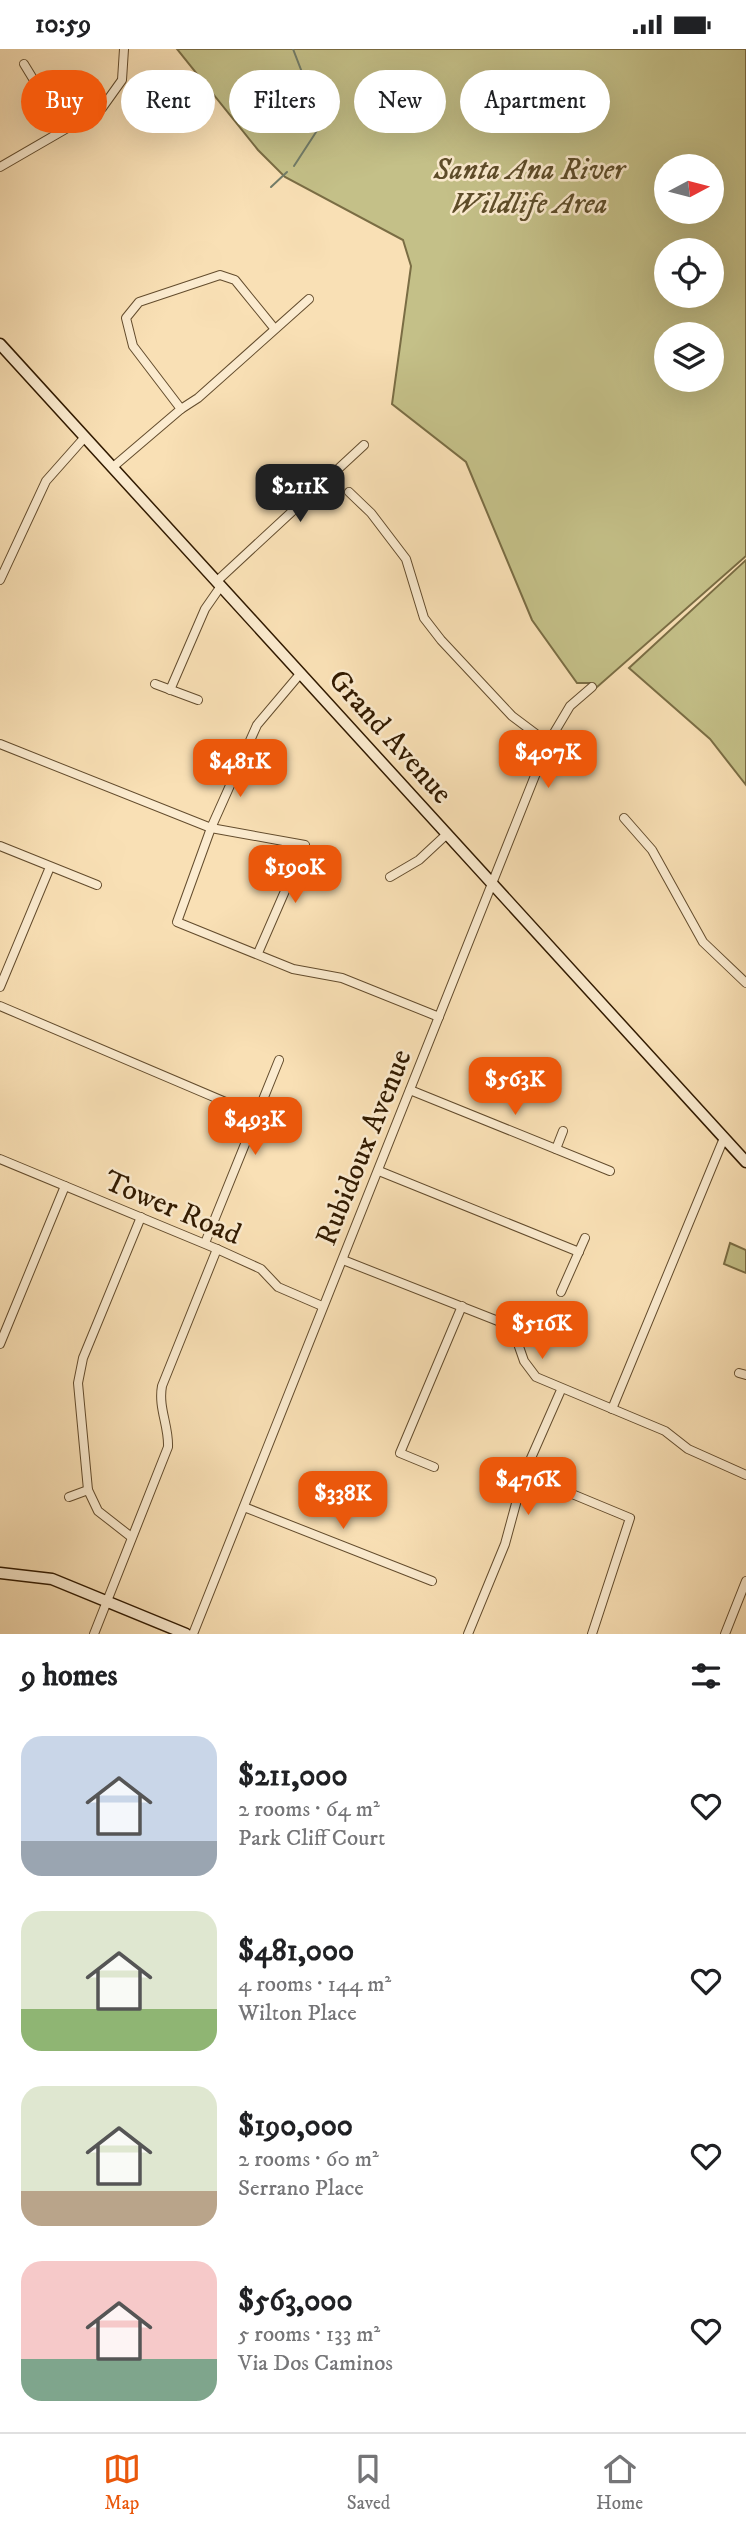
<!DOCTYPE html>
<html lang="en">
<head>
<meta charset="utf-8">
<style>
  body { margin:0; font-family:"IM FELL DW Pica",serif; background:#f2f2f2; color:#202124; height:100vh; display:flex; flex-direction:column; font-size:26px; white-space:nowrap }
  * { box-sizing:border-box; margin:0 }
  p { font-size:23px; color:#757577 }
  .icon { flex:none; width:38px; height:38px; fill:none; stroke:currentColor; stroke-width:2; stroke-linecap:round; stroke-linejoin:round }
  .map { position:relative; height:1585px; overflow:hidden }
  .details { display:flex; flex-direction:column; background:#fff; flex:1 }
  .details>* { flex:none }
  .hud { position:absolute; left:21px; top:21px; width:705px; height:63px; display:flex; gap:14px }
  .needle { width:46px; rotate:83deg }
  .tools { position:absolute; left:654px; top:105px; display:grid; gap:14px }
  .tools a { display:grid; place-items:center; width:70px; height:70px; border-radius:50%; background:#fff; box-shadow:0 7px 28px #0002; font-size:35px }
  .price { position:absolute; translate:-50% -60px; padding:0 16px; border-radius:14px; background:#ea580c; color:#fff; font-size:23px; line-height:46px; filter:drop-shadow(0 2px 4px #0008) }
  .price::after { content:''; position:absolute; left:50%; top:42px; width:21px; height:16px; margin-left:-10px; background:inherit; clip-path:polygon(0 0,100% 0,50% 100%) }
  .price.active { background:#222; color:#fff }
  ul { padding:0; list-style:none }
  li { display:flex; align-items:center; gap:21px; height:175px; padding:0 21px }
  li span { display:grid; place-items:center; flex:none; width:196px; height:140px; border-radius:21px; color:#555 }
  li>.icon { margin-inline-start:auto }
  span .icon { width:84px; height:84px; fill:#fffc; stroke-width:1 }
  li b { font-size:30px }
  h2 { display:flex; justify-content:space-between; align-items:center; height:84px; padding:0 21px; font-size:30px }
  .pill { padding:0 24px; border-radius:32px; background:#fff; box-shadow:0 7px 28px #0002; font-size:24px; line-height:63px }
  .pill.active { background:#ea580c; color:#fff }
  .status { display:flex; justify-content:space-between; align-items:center; height:49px; padding:0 35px; background:#fff; direction:ltr }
  .status svg { height:19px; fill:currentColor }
  .menu { display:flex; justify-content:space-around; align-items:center; height:98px; border-top:2px solid #e0e0e0; background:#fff; font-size:19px; color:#757577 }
  .menu a { display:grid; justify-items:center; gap:4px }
  .menu .active { color:#ea580c }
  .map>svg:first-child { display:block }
  .green { fill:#c4c088; stroke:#7a6d44; stroke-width:2; fill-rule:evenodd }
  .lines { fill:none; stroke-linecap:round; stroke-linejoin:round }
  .stream { stroke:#727c68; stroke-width:2 }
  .street-casing { stroke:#634c2d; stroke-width:10 }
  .secondary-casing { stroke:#311a00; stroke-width:13 }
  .street { stroke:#fbebcf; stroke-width:8 }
  .secondary { stroke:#fbebcf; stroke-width:10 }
  .labels { text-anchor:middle; stroke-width:5; stroke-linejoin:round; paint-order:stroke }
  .park-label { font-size:30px; font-style:italic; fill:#5d4c29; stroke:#fbebcf }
  .street-label { font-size:30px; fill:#311a00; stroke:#fbebcf }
</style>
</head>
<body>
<div class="status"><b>10:59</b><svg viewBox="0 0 49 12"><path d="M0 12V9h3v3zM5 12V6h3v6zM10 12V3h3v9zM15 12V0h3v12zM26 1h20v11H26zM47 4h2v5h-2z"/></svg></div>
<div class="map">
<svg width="746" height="1585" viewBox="0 0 746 1585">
  <rect width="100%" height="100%" fill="#f9e0b5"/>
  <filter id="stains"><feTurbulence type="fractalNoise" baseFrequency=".00286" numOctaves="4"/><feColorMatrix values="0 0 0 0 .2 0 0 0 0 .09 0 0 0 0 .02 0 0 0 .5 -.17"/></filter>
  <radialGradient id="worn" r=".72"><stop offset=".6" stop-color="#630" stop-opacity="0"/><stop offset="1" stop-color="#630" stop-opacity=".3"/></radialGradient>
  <g class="green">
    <path d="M177 0H746V507L596 639 591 634H577L532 571 466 413 392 355 411 217 403 191 285 128 258 101ZM667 117H712V163H667ZM667 201H712V247H667ZM667 285H712V331H667Z"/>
    <polygon points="746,511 746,736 710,690 629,619"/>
    <polygon points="730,1194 746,1201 746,1224 724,1215"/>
  </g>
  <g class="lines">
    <g class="stream">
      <polyline points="293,0 320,70 320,77 294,117"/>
      <polyline points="271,138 287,123"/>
    </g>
    <defs>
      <g id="street">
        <polyline points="24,15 63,79"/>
        <polyline points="0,118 102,59 122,31 124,0"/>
        <polyline points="181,360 133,297 126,269 139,253 220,226 235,231 274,279"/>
        <polyline points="113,418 181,360 198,349 309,250"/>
        <polyline points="349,443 371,464 406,510 424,569 441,591 512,667 548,694"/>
        <polyline points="0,531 46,432 85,388"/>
        <polyline points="217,532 364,396"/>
        <polyline points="300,625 257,676 211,779 177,873 293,920 342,929 439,968"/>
        <polyline points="155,635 198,651"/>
        <polyline points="170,641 205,560 221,537"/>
        <polyline points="0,695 211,779 305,796 258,904"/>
        <polyline points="246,700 264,708"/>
        <polyline points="624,769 652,801 703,893 746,934"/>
        <polyline points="0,797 97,836"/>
        <polyline points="390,828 419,811 447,785"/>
        <polyline points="0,938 50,818"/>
        <polyline points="0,957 256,1066"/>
        <polyline points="410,1041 610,1122"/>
        <polyline points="556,1100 563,1082"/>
        <polyline points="0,1110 217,1200 261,1220 278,1238 322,1257"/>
        <polyline points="379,1122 579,1203"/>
        <polyline points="205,1194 279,1011"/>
        <polyline points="343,1211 498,1272 516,1289 524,1312 536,1328 665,1382 688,1400 746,1426"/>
        <polyline points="561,1243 585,1189"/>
        <polyline points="0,1295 65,1137"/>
        <polyline points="739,1324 746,1326"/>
        <polyline points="612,1360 724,1089"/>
        <polyline points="434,1418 400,1404 462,1257"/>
        <polyline points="524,1425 630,1469 592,1585"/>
        <polyline points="69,1448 88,1441"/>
        <polyline points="244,1458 432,1532"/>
        <polyline points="130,1487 98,1462 88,1441 78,1334 83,1309 141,1168"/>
        <path d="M94 1585 168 1398C169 1377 158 1359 162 1337L217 1200"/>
        <polyline points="193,1585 548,694 570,657 592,638"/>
        <polyline points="468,1585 505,1495 524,1425 561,1341"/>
        <polyline points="725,1585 746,1532"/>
      </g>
      <g id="secondary">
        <polyline points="0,295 746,1113"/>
        <polyline points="0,1524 52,1530 186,1585"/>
      </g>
    </defs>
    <use href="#street" class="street-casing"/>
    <use href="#secondary" class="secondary-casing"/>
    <use href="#street" class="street"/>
    <use href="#secondary" class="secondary"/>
  </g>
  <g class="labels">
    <g class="park-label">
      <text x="529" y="130">Santa Ana River<tspan x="529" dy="34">Wildlife Area</tspan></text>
    </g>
    <g class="street-label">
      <text transform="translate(391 687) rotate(48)" y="10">Grand Avenue</text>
      <text transform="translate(363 1098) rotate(-68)" y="10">Rubidoux Avenue</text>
      <text transform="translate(173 1158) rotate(23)" y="10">Tower Road</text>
    </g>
  </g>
  <rect width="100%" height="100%" filter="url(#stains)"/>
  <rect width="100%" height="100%" fill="url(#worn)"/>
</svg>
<div class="tools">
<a><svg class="needle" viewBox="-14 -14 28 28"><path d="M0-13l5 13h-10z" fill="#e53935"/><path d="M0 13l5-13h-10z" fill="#757577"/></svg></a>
<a><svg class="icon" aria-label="locate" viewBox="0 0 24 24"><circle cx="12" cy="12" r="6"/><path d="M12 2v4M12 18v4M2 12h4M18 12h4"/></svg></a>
<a><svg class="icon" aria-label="layers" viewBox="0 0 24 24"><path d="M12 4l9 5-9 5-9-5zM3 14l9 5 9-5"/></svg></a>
</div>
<b class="price active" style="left:300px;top:475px">$211K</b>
<b class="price" style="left:548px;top:741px">$407K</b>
<b class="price" style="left:240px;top:750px">$481K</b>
<b class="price" style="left:295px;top:856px">$190K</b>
<b class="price" style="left:515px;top:1068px">$563K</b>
<b class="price" style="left:255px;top:1108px">$493K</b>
<b class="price" style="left:542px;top:1312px">$516K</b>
<b class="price" style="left:528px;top:1468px">$476K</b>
<b class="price" style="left:343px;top:1482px">$338K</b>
<div class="hud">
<a class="pill active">Buy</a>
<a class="pill">Rent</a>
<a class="pill">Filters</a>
<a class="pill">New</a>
<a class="pill">Apartment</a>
</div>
</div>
<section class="details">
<h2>9 homes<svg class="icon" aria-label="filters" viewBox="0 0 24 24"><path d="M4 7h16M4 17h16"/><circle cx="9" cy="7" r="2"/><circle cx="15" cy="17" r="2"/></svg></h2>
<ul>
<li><span style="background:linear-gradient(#c9d6e8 75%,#9aa5b1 0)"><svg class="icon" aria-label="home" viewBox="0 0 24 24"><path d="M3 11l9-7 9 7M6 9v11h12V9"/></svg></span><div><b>$211,000</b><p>2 rooms · 64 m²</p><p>Park Cliff Court</p></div><svg class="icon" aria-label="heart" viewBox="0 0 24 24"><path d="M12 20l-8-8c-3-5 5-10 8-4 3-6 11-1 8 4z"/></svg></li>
<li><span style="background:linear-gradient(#dfe7d0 70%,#8fb573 0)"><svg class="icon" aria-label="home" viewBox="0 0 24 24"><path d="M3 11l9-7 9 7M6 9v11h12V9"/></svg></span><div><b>$481,000</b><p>4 rooms · 144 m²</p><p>Wilton Place</p></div><svg class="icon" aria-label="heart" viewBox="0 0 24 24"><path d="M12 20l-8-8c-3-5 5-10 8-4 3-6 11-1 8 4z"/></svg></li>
<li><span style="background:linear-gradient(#dfe7d0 75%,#b9a48a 0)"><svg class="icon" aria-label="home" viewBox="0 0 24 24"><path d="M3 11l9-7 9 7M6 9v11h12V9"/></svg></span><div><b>$190,000</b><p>2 rooms · 60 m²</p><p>Serrano Place</p></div><svg class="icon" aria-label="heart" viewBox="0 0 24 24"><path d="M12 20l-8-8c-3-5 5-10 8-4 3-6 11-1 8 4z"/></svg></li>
<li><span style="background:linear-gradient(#f6c9c9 70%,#7fa58c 0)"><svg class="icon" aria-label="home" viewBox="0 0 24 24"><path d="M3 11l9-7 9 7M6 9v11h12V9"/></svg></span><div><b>$563,000</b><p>5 rooms · 133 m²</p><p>Via Dos Caminos</p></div><svg class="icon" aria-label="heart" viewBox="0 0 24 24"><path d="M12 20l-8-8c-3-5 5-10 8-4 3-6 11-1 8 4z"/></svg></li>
</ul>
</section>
<nav class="menu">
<a class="active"><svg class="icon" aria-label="map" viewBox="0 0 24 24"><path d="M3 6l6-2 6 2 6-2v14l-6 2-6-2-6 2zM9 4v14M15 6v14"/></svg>Map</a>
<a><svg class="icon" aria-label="saved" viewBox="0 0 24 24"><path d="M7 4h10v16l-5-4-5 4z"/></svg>Saved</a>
<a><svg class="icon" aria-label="home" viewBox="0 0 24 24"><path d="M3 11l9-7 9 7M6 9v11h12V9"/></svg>Home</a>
</nav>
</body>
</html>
